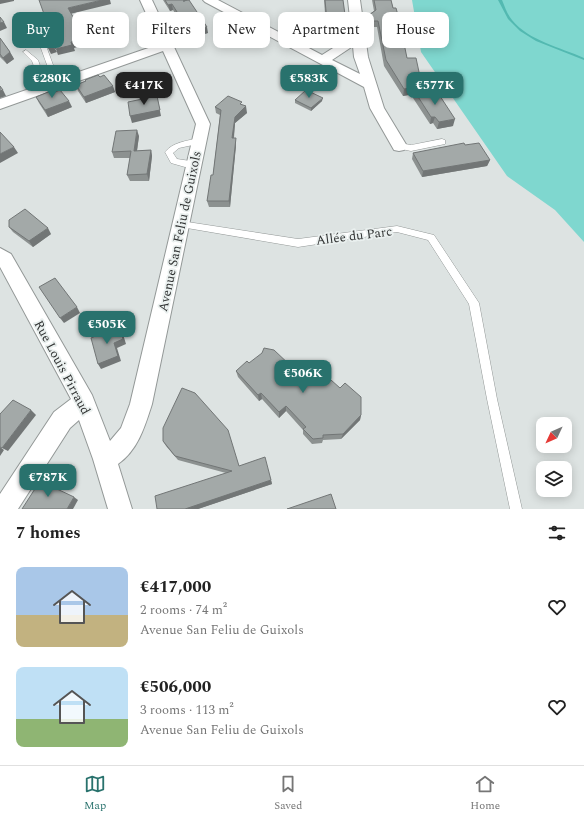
<!DOCTYPE html>
<html lang="en">
<head>
<meta charset="utf-8">
<style>
  body { margin:0; font-family:Spectral,serif; background:#f6f6f6; color:#222; height:100vh; display:flex; flex-direction:column; font-size:15px; white-space:nowrap }
  * { box-sizing:border-box; margin:0 }
  p { font-size:13px; color:#767676 }
  .icon { flex:none; width:22px; height:22px; fill:none; stroke:currentColor; stroke-width:2; stroke-linecap:round; stroke-linejoin:round }
  .map { position:relative; height:509px; overflow:hidden }
  .side { display:flex; flex-direction:column; background:#fff; flex:1 }
  .side>* { flex:none }
  .banner { position:absolute; left:12px; top:12px; width:560px; height:36px; display:flex; gap:8px }
  .needle { width:26px; rotate:226deg }
  .buttons { position:absolute; left:536px; top:417px; display:grid; gap:8px }
  .buttons a { display:grid; place-items:center; width:36px; height:36px; border-radius:8px; background:#fff; box-shadow:0 2px 10px #0003; font-size:20px }
  .price { position:absolute; translate:-50% -34px; padding:0 9px; border-radius:8px; background:#29726d; color:#fff; font-size:13px; line-height:26px; filter:drop-shadow(0 1px 2px #0008) }
  .price::after { content:''; position:absolute; left:50%; top:24px; width:12px; height:9px; margin-left:-6px; background:inherit; clip-path:polygon(0 0,100% 0,50% 100%) }
  .price.active { background:#222; color:#fff }
  ul { padding:0; list-style:none }
  li { display:flex; align-items:center; gap:12px; height:100px; padding:0 16px }
  li span { display:grid; place-items:center; flex:none; width:112px; height:80px; border-radius:8px; color:#555 }
  li>.icon { margin-inline-start:auto }
  span .icon { width:48px; height:48px; fill:#fffc; stroke-width:1 }
  li b { font-size:17px }
  h2 { display:flex; justify-content:space-between; align-items:center; height:48px; padding:0 16px; font-size:17px }
  .pill { padding:0 14px; border-radius:8px; background:#fff; box-shadow:0 2px 10px #0003; font-size:14px; line-height:36px }
  .pill.active { background:#29726d; color:#fff }
  .tabs { display:flex; justify-content:space-around; align-items:center; height:56px; border-top:1px solid #e0e0e0; background:#fff; font-size:11px; color:#767676 }
  .tabs a { display:grid; justify-items:center; gap:2px }
  .tabs .active { color:#29726d }
  .map>svg:first-child { display:block }
  .green { fill:#7fd7cf }
  .lines { fill:none; stroke-linecap:round; stroke-linejoin:round }
  .stream { fill:#53b9b1; fill-rule:evenodd }
  .lane-casing { stroke:#939897; stroke-width:1 }
  .street-casing { stroke:#939897; stroke-width:2 }
  .lane { fill:#fff; fill-rule:evenodd }
  .street { fill:#fff; fill-rule:evenodd }
  .wall { fill:#8c9190 }
  .shaded-wall { fill:#727676 }
  .building { fill:#a3a9a8; stroke:#727676 }
  .labels { text-anchor:middle; stroke-width:3.5; stroke-linejoin:round; paint-order:stroke }
  .street-label { font-size:13px; fill:#303232; stroke:#eaf0ef }
</style>
</head>
<body>
<div class="map">
<svg width="584" height="509" viewBox="0 0 584 509">
  <rect width="100%" height="100%" fill="#dde3e2"/>
  <polygon class="green" points="412,0 584,0 584,242 555,210 507,176 421,52"/>
  <g class="lines">
    <path class="stream" d="M498 0H502C505 7 507 14 512 20 529 41 560 47 584 58V60L536 41 520 31 508 19Z"/>
    <defs>
      <g id="lane">
        <polygon points="42,23 45,25 41,32 60,84 59,86 55,86 54,84 35,32 40,24"/>
        <polygon points="26,50 38,60 48,88 47,90 45,90 42,88 32,61 23,52"/>
        <path d="M199 138 203 141 202 143 179 148 173 153 177 159 197 162 198 164 197 166 185 167 171 163 165 152C173 142 187 141 199 138Z"/>
        <polygon points="442,139 445,140 445,144 411,151 396,148 395,146 399,143 411,145"/>
        <polygon points="181,221 298,239 397,226 434,235 479,303 497,399 522,509 510,509 487,399 469,304 428,240 397,232 298,247 181,227 177,224"/>
      </g>
      <g id="street">
        <path d="M140 0H152L210 124 152 404C145 426 138 450 118 464L132 509H108L93 459 79 420 70 428 18 509H0V494L54 412 71 399 0 267V248L11 254 92 395 110 441 121 428 130 404 196 124 163 51 0 109V99L160 44Z"/>
        <path d="M203 0H218L322 55 352 36 348 0H360L368 57 384 108 407 146 404 150 399 151 394 150 370 108 364 87 205 2ZM353 46 354 57 360 74 332 60Z"/>
      </g>
    </defs>
    <use href="#lane" class="lane-casing"/>
    <use href="#street" class="street-casing"/>
    <use href="#lane" class="lane"/>
    <use href="#street" class="street"/>
  </g>
  <g class="wall">
    <polygon points="163,0 185,0 208,33 190,38 173,10 170,11"/>
    <polygon points="324,0 343,0 345,29 327,40"/>
    <polygon points="372,0 391,0 407,58 422,86 420,91 453,126 437,129 433,123 430,124 413,98 414,94 403,96 384,66 377,27 365,27 365,23 366,17 374,11"/>
    <polygon points="0,38 10,52 14,59 7,64 0,57"/>
    <polygon points="100,77 115,92 86,103 78,91 76,85 85,81 85,80"/>
    <polygon points="36,97 72,107 48,117 39,103"/>
    <polygon points="295,100 322,101 311,111 295,103"/>
    <polygon points="242,105 247,113 235,123 234,138 236,145 230,207 209,207 207,201 213,175 220,115 216,113 215,107"/>
    <polygon points="139,136 137,151 151,150 152,156 149,181 130,181 127,175 130,158 114,158 112,152"/>
    <polygon points="465,145 490,160 487,166 422,177 412,159 413,153"/>
    <polygon points="9,227 51,234 33,247 13,232"/>
    <polygon points="249,363 292,367 315,378 361,415 360,420 341,439 323,440 322,443 312,444 303,434 303,430 286,411 279,418 262,399 259,401 238,377 236,371"/>
    <polygon points="163,441 239,466 271,480 272,484 198,509 157,509 226,473 178,460 166,446"/>
  </g>
  <g class="shaded-wall">
    <polygon points="0,0 14,0 14,1 0,4"/>
    <polygon points="102,0 110,0 111,4 70,14 68,8"/>
    <polygon points="172,4 173,10 170,11 168,5"/>
    <polygon points="4,22 7,28 0,31 0,23"/>
    <polygon points="346,22 345,29 327,40 328,33"/>
    <polygon points="207,27 208,33 190,38 189,31"/>
    <polygon points="85,38 87,44 74,48 75,51 58,55 56,49 71,42"/>
    <polygon points="54,47 57,52 51,54 48,48"/>
    <polygon points="10,52 14,59 7,64 3,58"/>
    <polygon points="113,86 115,92 86,103 84,97"/>
    <polygon points="422,86 420,93 415,92 414,94 403,96 404,89"/>
    <polygon points="3,90 6,96 0,98 0,91"/>
    <polygon points="157,96 161,116 132,123 130,116"/>
    <polygon points="323,98 322,101 311,111 311,108"/>
    <polygon points="69,101 72,107 48,117 45,110"/>
    <polygon points="246,106 247,113 235,123 233,145 232,138 235,117"/>
    <polygon points="431,117 435,117 433,123 430,124"/>
    <polygon points="455,119 453,126 437,129 439,122"/>
    <polygon points="137,130 139,136 136,157 134,151"/>
    <polygon points="236,138 236,145 230,207 229,201"/>
    <polygon points="14,147 18,153 0,163 0,154"/>
    <polygon points="151,150 152,156 149,181 147,174"/>
    <polygon points="490,160 487,166 422,177 423,171"/>
    <polygon points="48,228 51,234 33,247 29,241"/>
    <polygon points="77,307 80,313 64,323 60,318"/>
    <polygon points="119,326 122,331 126,344 117,348 121,361 101,369 98,364 114,343"/>
    <polygon points="261,393 262,399 259,401 258,395"/>
    <polygon points="286,406 286,411 279,418 279,412"/>
    <polygon points="31,410 36,415 8,451 2,448"/>
    <polygon points="361,415 360,420 341,439 343,434"/>
    <polygon points="0,447 4,450 0,456"/>
    <polygon points="271,480 272,484 198,509 185,509"/>
    <polygon points="74,497 78,500 73,509 67,509"/>
  </g>
  <g class="building">
    <polygon points="39,0 102,0 68,8 85,38 71,42 72,45 56,49 54,47 48,48 42,30 49,28"/>
    <polygon points="165,0 185,0 185,1 183,1 189,0 207,27 189,31 172,4 168,5"/>
    <polygon points="325,0 343,0 346,22 328,33"/>
    <polygon points="374,0 391,0 393,8 396,8 399,19 407,58 416,58 422,86 404,89 386,60 378,21 366,21 366,17 376,10"/>
    <polygon points="0,17 4,22 0,23"/>
    <polygon points="0,38 10,52 3,58 0,54"/>
    <polygon points="98,75 100,77 104,75 113,86 84,97 76,85 86,81 85,80"/>
    <polygon points="0,86 3,90 0,91"/>
    <polygon points="431,89 434,94 438,93 455,119 439,122 435,117 431,117 415,92"/>
    <polygon points="53,90 55,92 60,90 69,101 45,110 36,97"/>
    <polygon points="306,90 323,98 311,108 295,100"/>
    <polygon points="157,96 160,110 130,116 128,102"/>
    <polygon points="228,96 242,102 240,104 246,106 235,117 232,138 236,138 229,201 207,201 211,175 213,175 221,110 215,107"/>
    <polygon points="137,130 134,151 151,150 147,174 127,175 131,151 112,152 116,131"/>
    <polygon points="0,132 14,147 0,154"/>
    <polygon points="464,143 465,145 479,143 490,160 423,171 413,153"/>
    <polygon points="25,209 48,228 29,241 9,227 9,220"/>
    <polygon points="55,278 77,307 60,318 39,287"/>
    <polygon points="119,326 123,339 114,343 118,356 98,364 91,338"/>
    <polygon points="264,348 274,350 292,367 298,362 315,378 322,372 340,388 345,383 361,397 361,415 343,434 323,435 323,438 313,439 303,429 306,427 286,406 279,412 261,393 258,395 236,371 247,361 249,363 262,353"/>
    <polygon points="182,388 195,393 228,430 239,466 265,457 271,480 185,509 157,509 155,496 232,471 175,456 163,441 163,428"/>
    <polygon points="13,400 31,410 2,448 0,447 0,414"/>
    <polygon points="40,481 74,497 67,509 22,509"/>
    <polygon points="331,494 336,509 287,509"/>
  </g>
  <g class="labels">
    <g class="street-label">
      <text transform="translate(179 231) rotate(-78)" y="5">Avenue San Feliu de Guixols</text>
      <text transform="translate(354 235) rotate(-7)" y="5">Allée du Parc</text>
      <text transform="translate(63 367) rotate(62)" y="5">Rue Louis Pirraud</text>
    </g>
  </g>
</svg>
<div class="buttons">
<a><svg class="needle" viewBox="-14 -14 28 28"><path d="M0-13l5 13h-10z" fill="#e53935"/><path d="M0 13l5-13h-10z" fill="#767676"/></svg></a>
<a><svg class="icon" aria-label="layers" viewBox="0 0 24 24"><path d="M12 4l9 5-9 5-9-5zM3 14l9 5 9-5"/></svg></a>
</div>
<b class="price" style="left:52px;top:99px">€280K</b>
<b class="price" style="left:309px;top:99px">€583K</b>
<b class="price active" style="left:144px;top:106px">€417K</b>
<b class="price" style="left:435px;top:106px">€577K</b>
<b class="price" style="left:107px;top:345px">€505K</b>
<b class="price" style="left:303px;top:394px">€506K</b>
<b class="price" style="left:48px;top:498px">€787K</b>
<div class="banner">
<a class="pill active">Buy</a>
<a class="pill">Rent</a>
<a class="pill">Filters</a>
<a class="pill">New</a>
<a class="pill">Apartment</a>
<a class="pill">House</a>
</div>
</div>
<section class="side">
<h2>7 homes<svg class="icon" aria-label="filters" viewBox="0 0 24 24"><path d="M4 7h16M4 17h16"/><circle cx="9" cy="7" r="2"/><circle cx="15" cy="17" r="2"/></svg></h2>
<ul>
<li><span style="background:linear-gradient(#a9c7e8 60%,#c2b280 0)"><svg class="icon" aria-label="home" viewBox="0 0 24 24"><path d="M3 11l9-7 9 7M6 9v11h12V9"/></svg></span><div><b>€417,000</b><p>2 rooms · 74 m²</p><p>Avenue San Feliu de Guixols</p></div><svg class="icon" aria-label="heart" viewBox="0 0 24 24"><path d="M12 20l-8-8c-3-5 5-10 8-4 3-6 11-1 8 4z"/></svg></li>
<li><span style="background:linear-gradient(#bfe0f5 65%,#8fb573 0)"><svg class="icon" aria-label="home" viewBox="0 0 24 24"><path d="M3 11l9-7 9 7M6 9v11h12V9"/></svg></span><div><b>€506,000</b><p>3 rooms · 113 m²</p><p>Avenue San Feliu de Guixols</p></div><svg class="icon" aria-label="heart" viewBox="0 0 24 24"><path d="M12 20l-8-8c-3-5 5-10 8-4 3-6 11-1 8 4z"/></svg></li>
</ul>
</section>
<nav class="tabs">
<a class="active"><svg class="icon" aria-label="map" viewBox="0 0 24 24"><path d="M3 6l6-2 6 2 6-2v14l-6 2-6-2-6 2zM9 4v14M15 6v14"/></svg>Map</a>
<a><svg class="icon" aria-label="saved" viewBox="0 0 24 24"><path d="M7 4h10v16l-5-4-5 4z"/></svg>Saved</a>
<a><svg class="icon" aria-label="home" viewBox="0 0 24 24"><path d="M3 11l9-7 9 7M6 9v11h12V9"/></svg>Home</a>
</nav>
</body>
</html>
